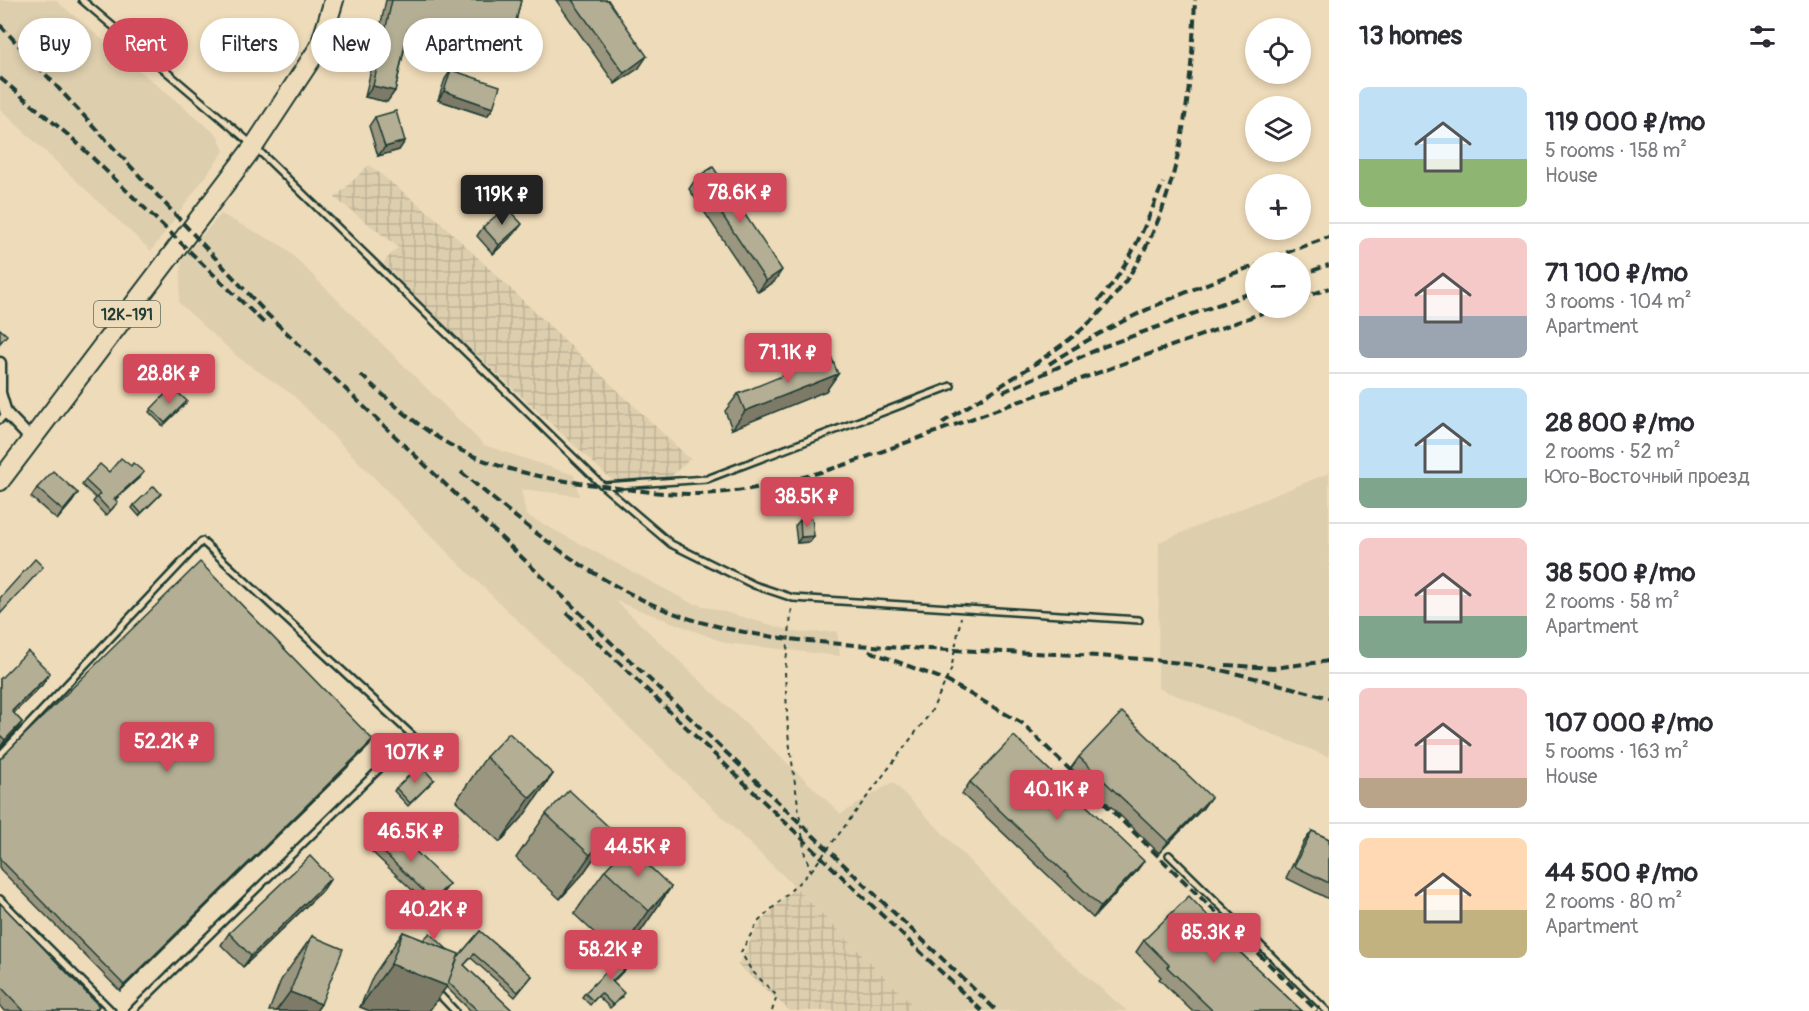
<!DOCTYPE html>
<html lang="en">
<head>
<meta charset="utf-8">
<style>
  body { margin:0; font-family:Pangolin,sans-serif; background:#f2f2f3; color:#2b2b33; height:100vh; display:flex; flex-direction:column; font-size:22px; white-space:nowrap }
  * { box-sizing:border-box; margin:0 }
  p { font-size:20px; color:#7c7c81 }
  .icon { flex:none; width:33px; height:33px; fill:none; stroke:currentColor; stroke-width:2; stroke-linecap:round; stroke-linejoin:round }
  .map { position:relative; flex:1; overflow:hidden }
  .panel { display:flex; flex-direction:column; background:#fff; width:480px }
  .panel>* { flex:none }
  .top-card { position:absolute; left:18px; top:18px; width:570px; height:54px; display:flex; gap:12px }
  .controls { position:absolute; left:1245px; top:18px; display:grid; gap:12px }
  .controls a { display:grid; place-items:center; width:66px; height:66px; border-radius:50%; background:#fff; box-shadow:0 3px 9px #0003; font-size:30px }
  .price { position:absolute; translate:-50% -51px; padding:0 14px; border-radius:6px; background:#d1495b; color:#fff; font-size:20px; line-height:39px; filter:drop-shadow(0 2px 3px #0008) }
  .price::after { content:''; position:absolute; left:50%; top:36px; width:18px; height:14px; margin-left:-9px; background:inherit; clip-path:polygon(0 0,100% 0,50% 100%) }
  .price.active { background:#222; color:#fff }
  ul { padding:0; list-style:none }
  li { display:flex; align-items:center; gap:18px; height:150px; padding:0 30px }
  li+li { border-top:2px solid #e1e1e2 }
  li span { display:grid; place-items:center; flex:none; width:168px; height:120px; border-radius:9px; color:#555 }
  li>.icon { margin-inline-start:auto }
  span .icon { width:72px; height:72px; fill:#fffc; stroke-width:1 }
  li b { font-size:26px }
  h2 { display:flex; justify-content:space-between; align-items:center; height:72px; padding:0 30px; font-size:26px }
  .tag { padding:0 21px; border-radius:27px; background:#fff; box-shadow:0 3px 9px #0003; font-size:21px; line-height:54px }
  .tag.active { background:#d1495b; color:#fff }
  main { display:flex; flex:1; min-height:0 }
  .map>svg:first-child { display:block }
  .built { fill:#ddceae }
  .industrial { fill:url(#industrial-grid) }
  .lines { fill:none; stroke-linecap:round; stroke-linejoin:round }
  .lane-casing { stroke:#1f3d34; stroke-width:10 }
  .street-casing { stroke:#1f3d34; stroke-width:15 }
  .primary-casing { stroke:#1f3d34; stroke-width:22 }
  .path { stroke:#1f3d34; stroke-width:2; stroke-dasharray:4.5 4.5; stroke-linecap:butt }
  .lane { stroke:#eedbb9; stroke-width:5 }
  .street { stroke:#eedbb9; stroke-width:10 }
  .primary { stroke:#eedbb9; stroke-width:18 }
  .rail { stroke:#1f3d34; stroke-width:4; stroke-dasharray:9 4.5; stroke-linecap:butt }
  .wall { fill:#9b967f; stroke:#1f3d34; stroke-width:1.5 }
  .shaded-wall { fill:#7e7a68; stroke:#1f3d34; stroke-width:1.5 }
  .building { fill:#b4af94; stroke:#1f3d34; stroke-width:1.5 }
  .labels { text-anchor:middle; stroke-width:4.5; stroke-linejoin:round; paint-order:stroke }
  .shield { fill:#eedbb9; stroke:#5d6c5c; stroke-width:1.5 }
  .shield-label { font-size:16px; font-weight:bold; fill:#1f3d34 }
</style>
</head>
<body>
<main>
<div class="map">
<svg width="1329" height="1011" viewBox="0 0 1329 1011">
  <defs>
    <pattern id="industrial-grid" width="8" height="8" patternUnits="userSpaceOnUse" patternTransform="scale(1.5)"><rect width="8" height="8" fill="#ddceae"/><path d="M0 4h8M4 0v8" fill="none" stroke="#bdb296"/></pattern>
  </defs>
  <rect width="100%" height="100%" fill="#eedbb9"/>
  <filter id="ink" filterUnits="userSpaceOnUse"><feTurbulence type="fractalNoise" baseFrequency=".0167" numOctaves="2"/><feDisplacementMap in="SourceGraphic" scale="12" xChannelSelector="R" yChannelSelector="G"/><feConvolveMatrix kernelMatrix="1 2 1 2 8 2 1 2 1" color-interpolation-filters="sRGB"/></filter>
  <g filter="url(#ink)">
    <g class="built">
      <polygon points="0,0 55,0 218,136 224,151 151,251 0,109"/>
      <polygon points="221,214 284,247 484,445 574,475 579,496 521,489 526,515 689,602 800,633 837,631 840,656 726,643 616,601 841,814 893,782 1054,948 1127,1011 919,1011 795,887 455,560 293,395 239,358 179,303 182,258"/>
      <polygon points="1329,473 1329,757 1158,688 1159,542"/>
    </g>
    <g class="industrial">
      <polygon points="369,165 437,219 690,459 668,479 613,481 441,322 383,263 398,247 335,198"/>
      <polygon points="795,887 919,1011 790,1011 738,965 759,924"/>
    </g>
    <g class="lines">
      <defs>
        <g id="lane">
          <polyline points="82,0 254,146 603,486 671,544 754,585 793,598 1139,620"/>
          <polyline points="0,420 6,413"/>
          <polyline points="604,486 707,479 951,386"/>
          <polyline points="0,755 202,541 413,736 132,1011"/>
          <polyline points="1169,855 1327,1011"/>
          <polyline points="0,899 112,1011"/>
          <polyline points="435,990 455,1011"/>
        </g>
        <g id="street">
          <polyline points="0,363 0,390"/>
          <polyline points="0,393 6,413 31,439"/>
        </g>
        <polyline id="primary" points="0,481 254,146 320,46 334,0"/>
      </defs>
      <use href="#lane" class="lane-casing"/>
      <use href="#street" class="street-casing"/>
      <use href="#primary" class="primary-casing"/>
      <g class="path">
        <polyline points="811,871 931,712 951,670 961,617"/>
        <polyline points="772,1011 777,996 751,970 741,952 758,922 811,871 805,855 788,733 785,672 792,606"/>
      </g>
      <use href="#lane" class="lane"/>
      <use href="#street" class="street"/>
      <use href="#primary" class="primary"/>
      <g class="rail">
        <polyline points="0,25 268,315 997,1011"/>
        <polyline points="0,78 73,139 264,323"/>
        <polyline points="1261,262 1329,237"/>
        <polyline points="1300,275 1329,265"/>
        <polyline points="1300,299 1329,288"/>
        <path d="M1098 301C1129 268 1146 224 1163 183"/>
        <path d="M1049 364C1114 321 1183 292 1256 265"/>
        <path d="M361 375C391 402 422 431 458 449 504 472 553 480 603 486 632 490 661 494 690 494 745 494 798 480 850 463L1276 308"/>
        <polyline points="1003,392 1105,346 1256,291"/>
        <path d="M942 423C986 394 1033 368 1075 335 1176 254 1190 120 1195 0"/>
        <path d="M461 472C530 530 606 593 694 620 751 637 811 642 871 646 965 652 1060 652 1153 660 1213 665 1271 682 1329 698"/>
        <polyline points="567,613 982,1011"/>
        <polyline points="869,651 943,679 1022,723 1317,1011"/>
        <polyline points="1226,665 1273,668 1329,661"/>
      </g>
    </g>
    <g class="wall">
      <polygon points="386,0 521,0 508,54 501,65 406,42 395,91 387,102 365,97"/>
      <polygon points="556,0 608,0 639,68 615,84"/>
      <polygon points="451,70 493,108 487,116 438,100 445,79"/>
      <polygon points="375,117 405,141 399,150 378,156 369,126"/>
      <polygon points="697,177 774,282 758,292 689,189"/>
      <polygon points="483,227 515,233 493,254 477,236"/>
      <polygon points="838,374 826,391 732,429 725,411 738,394"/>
      <polygon points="185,404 163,426 149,412 151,409"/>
      <polygon points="109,472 140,477 115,500 114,507 106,516 93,502 96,498 82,485 85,480"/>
      <polygon points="37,488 78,493 72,502 57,520 31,497"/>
      <polygon points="161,494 139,516 132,508 134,505"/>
      <polygon points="800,520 814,536 810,542 797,543 795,526"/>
      <polygon points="0,679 42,685 13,713 22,722 14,733 0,748"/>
      <polygon points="369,746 120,991 0,869 0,759"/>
      <polygon points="486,757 553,774 522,818 500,842 456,801"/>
      <polygon points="1079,757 1203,808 1159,853 1071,768"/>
      <polygon points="434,780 408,806 394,791 396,788"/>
      <polygon points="970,782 1136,872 1093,918 962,794"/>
      <polygon points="546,814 613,831 582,875 560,899 516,858"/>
      <polygon points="420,821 455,834 442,848 418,824"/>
      <polygon points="1312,831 1329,839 1329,899 1286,878 1304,842"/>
      <polygon points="374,843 449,884 445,890 429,906 369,849"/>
      <polygon points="605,870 671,887 641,931 618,955 574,914"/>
      <polygon points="331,878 323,890 243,967 221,945 229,933"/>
      <polygon points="0,903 99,1006 96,1011 4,1011 0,1006"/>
      <polygon points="1209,917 1206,920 1302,1011 1192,1011 1159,979 1161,977 1136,952 1144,940"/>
      <polygon points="480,931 532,976 515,997 471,958 464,965 513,1011 471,1011 446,987 429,1011 370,1011 360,1007 373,976 403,932 448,950 458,957"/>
      <polygon points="312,936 321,1004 316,1011 269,1011 281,980"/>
      <polygon points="636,958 613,982 622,997 610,1008 598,996 590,1005 582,997 585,993"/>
    </g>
    <g class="shaded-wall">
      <polygon points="408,30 508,54 501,65 400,41"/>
      <polygon points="647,56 639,68 615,84 624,73"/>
      <polygon points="373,86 395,91 387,102 365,97"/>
      <polygon points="444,91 493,108 487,116 438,100"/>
      <polygon points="405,141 399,150 378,156 385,147"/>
      <polygon points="522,224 515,233 493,254 499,245"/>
      <polygon points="782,270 774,282 758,292 766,281"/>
      <polygon points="838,374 826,391 732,429 745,411"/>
      <polygon points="144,472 140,477 111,503 114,499"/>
      <polygon points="78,493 72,502 57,520 63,511"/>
      <polygon points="814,536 810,542 797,543 801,537"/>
      <polygon points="50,673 42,685 4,723 12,711"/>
      <polygon points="22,722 14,733 0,748 5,740"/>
      <polygon points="373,740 369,746 120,991 124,985"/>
      <polygon points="553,774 522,818 500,842 530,798"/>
      <polygon points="1211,797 1203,808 1159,853 1168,842"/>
      <polygon points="613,831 582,875 560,899 590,855"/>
      <polygon points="1144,861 1136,872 1093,918 1101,907"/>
      <polygon points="331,878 323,890 243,967 251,956"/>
      <polygon points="449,884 445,890 429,906 433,900"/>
      <polygon points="671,887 641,931 618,955 649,911"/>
      <polygon points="391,964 447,986 429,1011 370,1011 360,1007"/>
      <polygon points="290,992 321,1004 316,1011 276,1011"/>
    </g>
    <g class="building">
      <polygon points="392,0 521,0 508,54 408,30 395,91 373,86"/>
      <polygon points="572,0 608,0 647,56 624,73"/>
      <polygon points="451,70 500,86 493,108 444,91"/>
      <polygon points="396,111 405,141 385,147 375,117"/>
      <polygon points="713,167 782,270 766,281 697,177"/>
      <polygon points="506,207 522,224 499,245 483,227"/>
      <polygon points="0,329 7,335 0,343"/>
      <polygon points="831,356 838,374 745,411 738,394"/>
      <polygon points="172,387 187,401 165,423 151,409"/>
      <polygon points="121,458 131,466 133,463 144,472 114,499 118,502 110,511 97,497 100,494 85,480 100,464 109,472"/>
      <polygon points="53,471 78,493 63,511 37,488"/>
      <polygon points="154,486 161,494 141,513 134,505"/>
      <polygon points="812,518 814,536 801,537 800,520"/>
      <polygon points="35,559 43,567 0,614 0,598"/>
      <polygon points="200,562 373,740 124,985 0,859 0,759"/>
      <polygon points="28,651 50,673 12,711 22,722 5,740 0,735 0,679"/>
      <polygon points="1122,712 1211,797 1168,842 1079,757"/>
      <polygon points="509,733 553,774 530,798 486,757"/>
      <polygon points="1014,736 1144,861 1101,907 970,782"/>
      <polygon points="420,765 434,780 410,803 396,788"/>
      <polygon points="569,790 613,831 590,855 546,814"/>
      <polygon points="431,810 455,834 444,845 420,821"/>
      <polygon points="390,826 449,884 433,900 374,843"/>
      <polygon points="1312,831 1329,839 1329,883 1294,866"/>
      <polygon points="628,846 671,887 649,911 605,870"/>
      <polygon points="310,856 331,878 251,956 229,933"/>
      <polygon points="1189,896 1209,917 1206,920 1302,1011 1213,1011 1167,967 1169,965 1144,940"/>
      <polygon points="0,903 99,1006 94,1011 24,1011 0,986"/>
      <polygon points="480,931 532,976 518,992 474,954 464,965 513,1011 478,1011 448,982 458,957"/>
      <polygon points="403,932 459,954 447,986 391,964"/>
      <polygon points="430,933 448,950 423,940"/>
      <polygon points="312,936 343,949 321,1004 290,992"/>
      <polygon points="628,950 636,958 612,981 624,993 613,1005 601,993 593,1001 585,993"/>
    </g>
  </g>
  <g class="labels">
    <rect class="shield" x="94" y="301" width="66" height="26" rx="4.5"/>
    <g class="shield-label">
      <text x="127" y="320">12К-191</text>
    </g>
  </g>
</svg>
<div class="controls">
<a><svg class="icon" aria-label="locate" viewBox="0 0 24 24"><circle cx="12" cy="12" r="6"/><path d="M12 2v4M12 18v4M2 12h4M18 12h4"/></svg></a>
<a><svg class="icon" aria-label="layers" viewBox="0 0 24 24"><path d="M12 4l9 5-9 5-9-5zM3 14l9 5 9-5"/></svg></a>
<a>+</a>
<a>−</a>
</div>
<b class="price" style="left:740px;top:224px">78.6K ₽</b>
<b class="price active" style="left:502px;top:226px">119K ₽</b>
<b class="price" style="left:788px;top:384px">71.1K ₽</b>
<b class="price" style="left:169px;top:405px">28.8K ₽</b>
<b class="price" style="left:807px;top:528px">38.5K ₽</b>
<b class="price" style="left:167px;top:773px">52.2K ₽</b>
<b class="price" style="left:415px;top:784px">107K ₽</b>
<b class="price" style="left:1057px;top:821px">40.1K ₽</b>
<b class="price" style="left:411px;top:863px">46.5K ₽</b>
<b class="price" style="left:638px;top:878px">44.5K ₽</b>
<b class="price" style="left:434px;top:941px">40.2K ₽</b>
<b class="price" style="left:1214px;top:964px">85.3K ₽</b>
<b class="price" style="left:611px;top:981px">58.2K ₽</b>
<div class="top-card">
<a class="tag">Buy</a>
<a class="tag active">Rent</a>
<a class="tag">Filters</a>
<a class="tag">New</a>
<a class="tag">Apartment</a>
</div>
</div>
<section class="panel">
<h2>13 homes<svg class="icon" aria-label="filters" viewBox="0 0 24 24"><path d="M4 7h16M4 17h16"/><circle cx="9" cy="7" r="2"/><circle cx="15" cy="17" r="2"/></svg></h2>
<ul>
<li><span style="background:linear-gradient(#bfe0f5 60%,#8fb573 0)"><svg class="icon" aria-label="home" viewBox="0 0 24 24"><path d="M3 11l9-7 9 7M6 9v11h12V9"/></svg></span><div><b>119 000 ₽/mo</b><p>5 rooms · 158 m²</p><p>House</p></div></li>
<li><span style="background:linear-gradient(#f6c9c9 65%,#9aa5b1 0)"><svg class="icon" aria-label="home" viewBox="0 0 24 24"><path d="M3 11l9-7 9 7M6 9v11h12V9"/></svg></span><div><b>71 100 ₽/mo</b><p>3 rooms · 104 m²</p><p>Apartment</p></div></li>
<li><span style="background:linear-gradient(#bfe0f5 75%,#7fa58c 0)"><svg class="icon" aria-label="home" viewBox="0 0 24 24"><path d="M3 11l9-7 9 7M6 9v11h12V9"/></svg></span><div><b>28 800 ₽/mo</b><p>2 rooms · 52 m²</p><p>Юго-Восточный проезд</p></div></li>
<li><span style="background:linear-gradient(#f6c9c9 65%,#7fa58c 0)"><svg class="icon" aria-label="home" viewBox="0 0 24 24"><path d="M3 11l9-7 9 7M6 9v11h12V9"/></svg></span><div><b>38 500 ₽/mo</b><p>2 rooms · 58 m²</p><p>Apartment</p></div></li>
<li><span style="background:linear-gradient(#f6c9c9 75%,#b9a48a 0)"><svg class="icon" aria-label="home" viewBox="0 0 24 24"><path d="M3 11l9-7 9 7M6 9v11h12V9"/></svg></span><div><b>107 000 ₽/mo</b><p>5 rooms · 163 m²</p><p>House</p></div></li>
<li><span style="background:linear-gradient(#ffd9b3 60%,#c2b280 0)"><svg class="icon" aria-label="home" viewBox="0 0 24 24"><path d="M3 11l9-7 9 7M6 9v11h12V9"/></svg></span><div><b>44 500 ₽/mo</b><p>2 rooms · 80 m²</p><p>Apartment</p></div></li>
</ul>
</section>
</main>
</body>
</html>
